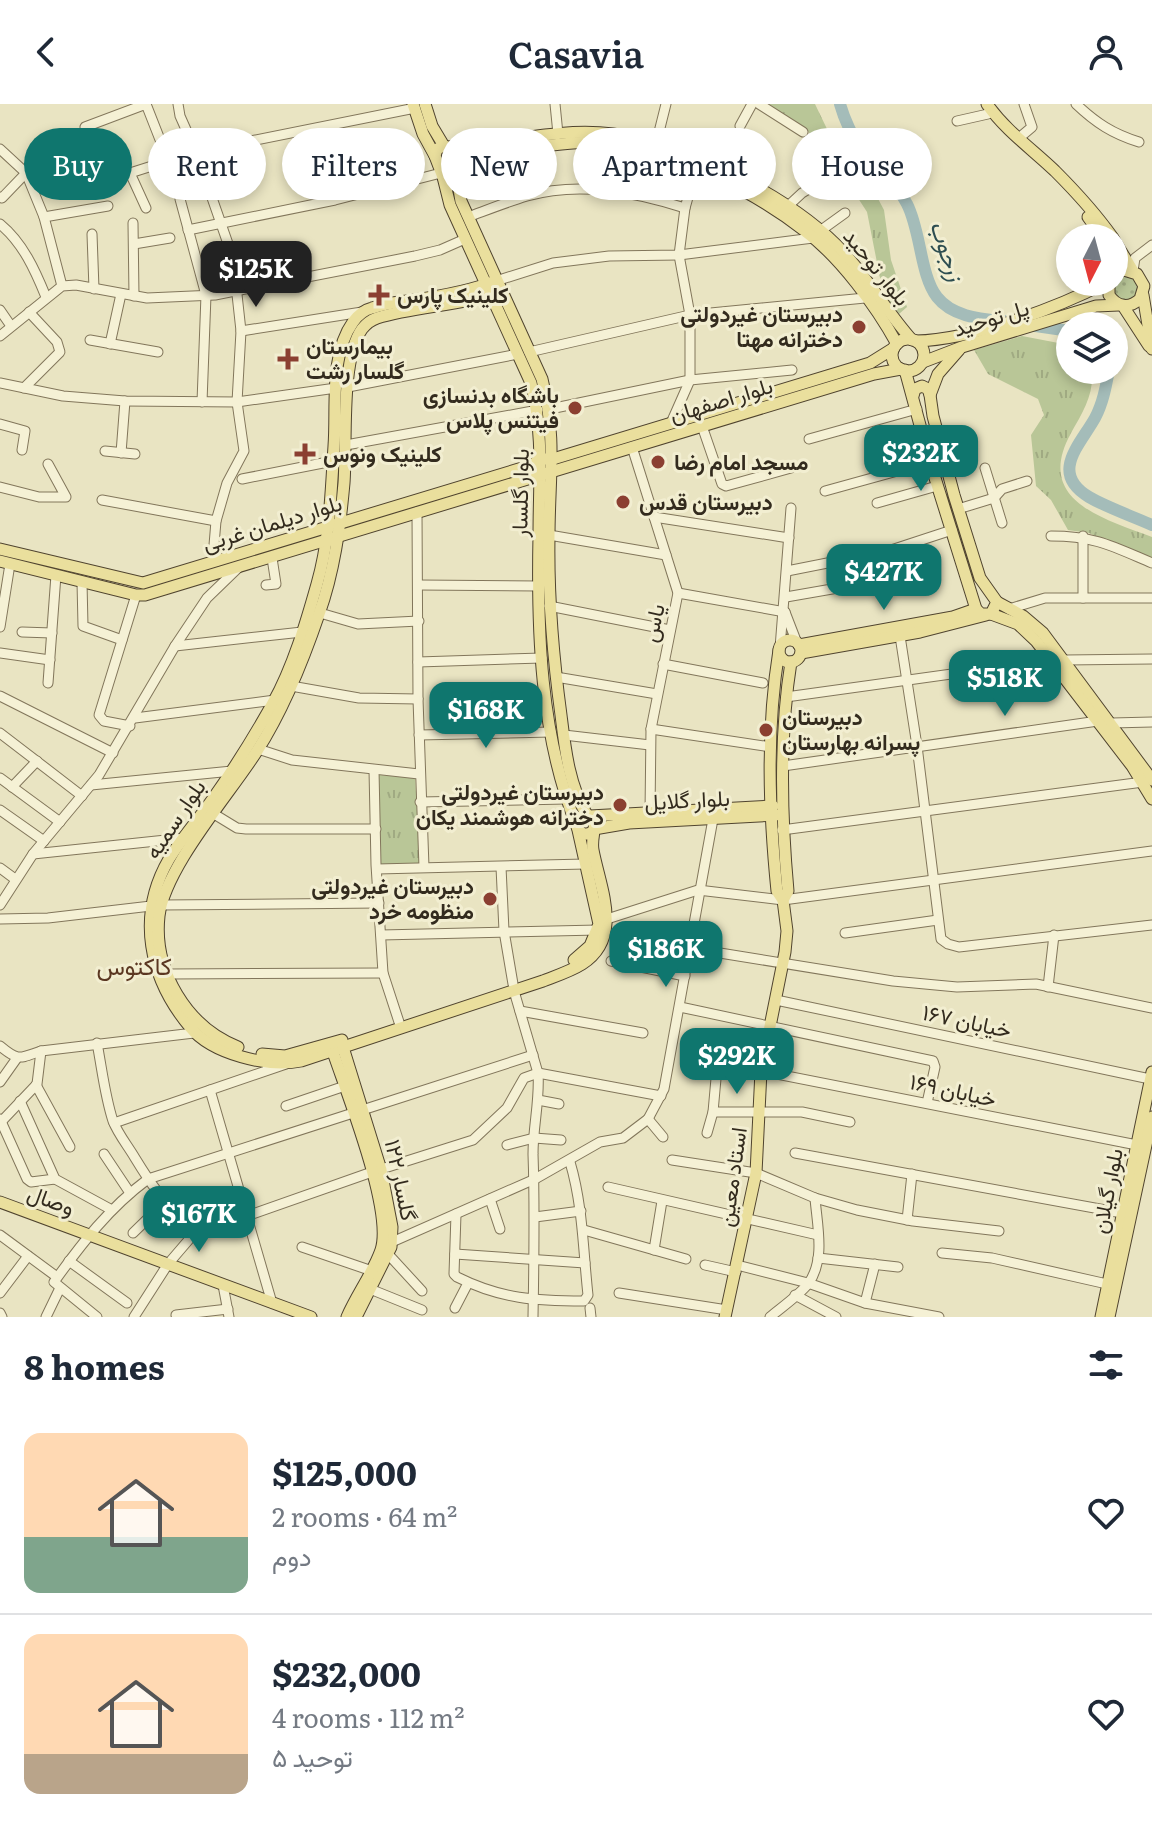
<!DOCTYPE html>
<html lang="en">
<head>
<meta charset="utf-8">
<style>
  body { margin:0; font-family:Literata,Vazirmatn,serif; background:#f6f6f7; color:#1f2937; height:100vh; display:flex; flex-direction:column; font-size:30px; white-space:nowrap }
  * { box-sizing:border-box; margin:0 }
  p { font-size:26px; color:#747a83 }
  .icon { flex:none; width:44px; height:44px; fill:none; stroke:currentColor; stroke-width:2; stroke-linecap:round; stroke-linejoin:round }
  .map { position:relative; height:1213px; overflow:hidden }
  .drawer { display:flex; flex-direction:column; background:#fff; flex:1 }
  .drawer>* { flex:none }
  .guide { position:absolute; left:24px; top:24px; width:1104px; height:72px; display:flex; gap:16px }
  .needle { width:52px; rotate:186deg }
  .controls { position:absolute; left:1056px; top:120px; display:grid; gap:16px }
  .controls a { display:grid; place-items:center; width:72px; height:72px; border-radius:50%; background:#fff; box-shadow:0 4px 12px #0003; font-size:40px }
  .price { position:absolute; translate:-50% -68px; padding:0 18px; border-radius:16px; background:#0f766e; color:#fff; font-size:26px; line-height:52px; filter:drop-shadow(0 2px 4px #0008) }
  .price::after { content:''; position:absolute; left:50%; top:48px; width:24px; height:18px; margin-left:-12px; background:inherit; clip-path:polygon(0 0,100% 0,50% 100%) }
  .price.on { background:#222; color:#fff }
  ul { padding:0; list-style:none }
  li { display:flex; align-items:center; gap:24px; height:200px; padding:0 24px }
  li+li { border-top:2px solid #e0e1e3 }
  li span { display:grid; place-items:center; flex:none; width:224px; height:160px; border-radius:16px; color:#555 }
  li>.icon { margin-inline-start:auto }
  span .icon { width:96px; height:96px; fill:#fffc; stroke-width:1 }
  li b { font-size:34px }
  h2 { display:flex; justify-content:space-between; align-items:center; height:96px; padding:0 24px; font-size:34px }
  .pill { padding:0 28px; border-radius:36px; background:#fff; box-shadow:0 4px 12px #0003; font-size:28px; line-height:72px }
  .pill.on { background:#0f766e; color:#fff }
  header { display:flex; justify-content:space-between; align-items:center; height:104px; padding:0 24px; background:#fff; font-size:36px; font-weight:600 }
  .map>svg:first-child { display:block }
  .grass { fill:url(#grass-dots) }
  .park { fill:url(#park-tufts) }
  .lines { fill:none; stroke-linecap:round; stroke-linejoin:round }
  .river { stroke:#a4bcb9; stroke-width:12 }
  .minor-casing { stroke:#82765b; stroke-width:11 }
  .major-casing { stroke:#50442f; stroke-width:13 }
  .minor { stroke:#f5f1d5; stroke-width:9 }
  .major { stroke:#eadf9d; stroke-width:11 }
  .poi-dot { fill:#8b3f31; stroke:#f2eed1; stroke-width:3 }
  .labels { text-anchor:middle; stroke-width:6; stroke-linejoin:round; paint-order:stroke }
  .street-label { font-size:22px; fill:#332b1e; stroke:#f2eed1 }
  .poi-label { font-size:22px; font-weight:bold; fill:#332b1e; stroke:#f2eed1; text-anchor:start }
  .water-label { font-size:24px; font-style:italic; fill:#2e4e51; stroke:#f2eed1 }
  .neighbourhood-label { font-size:24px; fill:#5b3721; stroke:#f2eed1 }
</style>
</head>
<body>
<header><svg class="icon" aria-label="back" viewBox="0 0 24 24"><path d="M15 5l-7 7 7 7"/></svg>Casavia<svg class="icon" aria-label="person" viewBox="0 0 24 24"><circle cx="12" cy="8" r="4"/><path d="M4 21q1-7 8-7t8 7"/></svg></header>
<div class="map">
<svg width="1152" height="1213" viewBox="0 0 1152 1213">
  <defs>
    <pattern id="grass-dots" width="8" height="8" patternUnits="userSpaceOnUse" patternTransform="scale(2)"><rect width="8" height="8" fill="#b9c697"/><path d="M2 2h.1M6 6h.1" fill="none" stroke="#a0aa82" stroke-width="1.8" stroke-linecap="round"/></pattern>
    <pattern id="park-tufts" width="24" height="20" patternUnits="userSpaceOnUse" patternTransform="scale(2)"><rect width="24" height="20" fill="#b9c697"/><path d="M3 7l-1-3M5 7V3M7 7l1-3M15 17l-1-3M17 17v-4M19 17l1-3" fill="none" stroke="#a0aa82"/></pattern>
  </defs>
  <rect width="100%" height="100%" fill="#e9e4c2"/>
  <circle class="grass" cx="1126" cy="184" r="12"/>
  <g class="park">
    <polygon points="764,0 815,0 840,52 875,89 884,106 891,156 907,203 899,210 883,189 867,108 856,91 831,68 807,25"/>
    <path d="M1022 232 1069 241 1070 266H1092C1094 291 1083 308 1071 329 1034 396 1102 414 1152 433V458L1089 429 1068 426 1051 396 1036 382 1031 331 1044 311 1038 295 988 270 974 246Z"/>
    <polygon points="379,671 415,674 421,760 381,761"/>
  </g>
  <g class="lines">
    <g class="river">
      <path d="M840 0C844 14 852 33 861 44 877 65 895 75 907 100 921 127 920 171 937 193 954 215 987 215 1011 218"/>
      <polyline points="1029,221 1070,227"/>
      <path d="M1109 266C1106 282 1103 299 1095 314 1080 341 1049 369 1089 393 1108 404 1132 412 1152 421"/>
    </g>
    <defs>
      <g id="minor">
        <polyline points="178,0 180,12 196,48 233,154 241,227 237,298 244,347 227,379 216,417 214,441 217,457"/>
        <polyline points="555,0 558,30"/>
        <polyline points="759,0 803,28"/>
        <path d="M1076 0C1096 19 1113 30 1139 38"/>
        <polyline points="957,17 988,10"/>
        <polyline points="740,22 752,0"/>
        <polyline points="85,23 146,0 168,56"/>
        <polyline points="1019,34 1032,23 1024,0"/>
        <polyline points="656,40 666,0"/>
        <polyline points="0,45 26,69 44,113 62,182"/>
        <polyline points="702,57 711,34"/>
        <polyline points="0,93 2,94 26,69 74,55"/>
        <polyline points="180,95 206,191 202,298"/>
        <polyline points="788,102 802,89 829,73"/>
        <polyline points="146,104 130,69 196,48 415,4"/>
        <polyline points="44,113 108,102"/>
        <path d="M468 113C487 106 507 98 527 92 579 77 634 88 685 104"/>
        <polyline points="133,119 134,192"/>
        <path d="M0 120C23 139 35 166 46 193"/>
        <polyline points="188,126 335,96 441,69"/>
        <polyline points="820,127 845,109"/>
        <polyline points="92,130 94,185"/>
        <polyline points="134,140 170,134"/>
        <polyline points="1133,167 1135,154 1152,141"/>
        <polyline points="496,177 553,159 609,152 679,151 813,134"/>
        <polyline points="0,206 11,222"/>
        <polyline points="241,227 362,208"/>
        <polyline points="0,232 62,182 76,181 147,194 215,191 415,152 440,146 465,135"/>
        <polyline points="90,236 158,248"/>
        <polyline points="110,240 121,190"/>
        <polyline points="529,248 690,211 865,194"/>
        <polyline points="0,279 63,292 125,297 237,298 336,284"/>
        <polyline points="348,283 518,250"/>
        <polyline points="24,284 60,248 57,238 29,208"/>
        <polyline points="550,305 690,276 792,266"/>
        <polyline points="671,319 690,276 690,211 679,151 685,104 696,65"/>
        <polyline points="0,320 25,327 22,346"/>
        <polyline points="702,322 722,380 726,382 791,364"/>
        <polyline points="809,335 917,305"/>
        <polyline points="346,341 538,306"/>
        <polyline points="632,343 678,489 651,625 650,709"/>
        <polyline points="105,347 135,350"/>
        <polyline points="121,349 125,297"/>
        <polyline points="985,364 1002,419"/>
        <polyline points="242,375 333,357"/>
        <polyline points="0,383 39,393 66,393 48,360"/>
        <polyline points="825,387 930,358"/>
        <polyline points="102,396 216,417"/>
        <polyline points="877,399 937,382"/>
        <polyline points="958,405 994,394 1002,385 1027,377"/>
        <polyline points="417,408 418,595 424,763"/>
        <polyline points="654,413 789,434"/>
        <polyline points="549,431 666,451"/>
        <path d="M1051 432C1095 432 1112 442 1152 459"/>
        <polyline points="1083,432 1083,494"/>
        <polyline points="787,467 888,447 952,426"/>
        <polyline points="82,478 83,522 122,536"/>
        <polyline points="266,481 276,480 272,454"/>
        <polyline points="419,481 538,482"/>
        <polyline points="678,489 785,508"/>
        <polyline points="786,493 901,473"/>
        <polyline points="549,502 670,526"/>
        <polyline points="1009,505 1045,494 1152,494"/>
        <polyline points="785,508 797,539"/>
        <polyline points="320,509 358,520 419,517"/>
        <polyline points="0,523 10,460"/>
        <polyline points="22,528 52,529"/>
        <polyline points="900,532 917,642 941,835 948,840 959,843 1152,821"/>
        <polyline points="175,542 302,528"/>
        <polyline points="780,544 791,404"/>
        <polyline points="0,549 50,556"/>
        <polyline points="1065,556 1152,555"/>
        <polyline points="418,558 542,554"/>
        <polyline points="663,560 763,579"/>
        <polyline points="556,573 657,590"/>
        <polyline points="48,579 56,471"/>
        <polyline points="291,582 359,594 418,595"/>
        <polyline points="0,592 113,649"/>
        <polyline points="786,593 1052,556"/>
        <polyline points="135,614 275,596"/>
        <polyline points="1112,619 1152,618"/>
        <polyline points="130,622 104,617 99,611 136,491"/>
        <polyline points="651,625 771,643"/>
        <polyline points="0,629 82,692"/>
        <polyline points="419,631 551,628"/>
        <polyline points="564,631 650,641"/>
        <polyline points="258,645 292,656 419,670"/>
        <polyline points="783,662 1098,617"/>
        <polyline points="374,666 376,761 383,869 399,918"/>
        <polyline points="0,674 60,718"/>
        <polyline points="91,681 232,667"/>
        <polyline points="12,683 37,657"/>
        <polyline points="420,698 566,695"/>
        <polyline points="0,706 44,737"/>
        <polyline points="214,710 237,724 246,725 376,725"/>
        <polyline points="782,726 1143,678"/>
        <polyline points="33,750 185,734"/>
        <polyline points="501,763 504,827 513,880"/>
        <polyline points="0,764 15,775"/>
        <polyline points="377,765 586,760"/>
        <polyline points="0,801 33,750 99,671 175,542 207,494 238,464"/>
        <polyline points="161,801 379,799"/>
        <polyline points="0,815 48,814 151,802"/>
        <polyline points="607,815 698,786 783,796 1152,747"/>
        <polyline points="845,829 938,816"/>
        <polyline points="381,831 598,826"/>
        <polyline points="689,844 893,877 957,883 1036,880 1152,904"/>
        <polyline points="611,857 685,872"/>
        <polyline points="168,870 383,869"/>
        <polyline points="1048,883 1054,831"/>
        <path d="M514 887 538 969C540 996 533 1022 533 1050 535 1104 534 1159 533 1213"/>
        <polyline points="776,896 1150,975"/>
        <polyline points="680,903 933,957 935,963 927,999"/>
        <polyline points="520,907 643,929"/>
        <path d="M97 939C102 965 105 993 113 1017 118 1030 128 1042 135 1054 165 1103 186 1131 247 1112L372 1068 473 1036 507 1004 524 974 538 969 661 992"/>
        <path d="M0 942C19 958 20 954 41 947L194 929"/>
        <polyline points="761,967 1137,1041"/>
        <polyline points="0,978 17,954"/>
        <polyline points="36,981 70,1043"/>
        <polyline points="210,986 272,1199"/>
        <polyline points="538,996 559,1000"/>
        <polyline points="20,997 55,1075 112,1106"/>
        <polyline points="286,1002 345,982"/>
        <polyline points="713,1008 802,1008 850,1018"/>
        <polyline points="0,1015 27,1075 31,1078 55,1075"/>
        <polyline points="648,1015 663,1033"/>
        <polyline points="0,1019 37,980 41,947"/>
        <polyline points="114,1019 286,960"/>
        <polyline points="707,1029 713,1008 720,930"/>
        <polyline points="507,1041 534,1034 561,1036"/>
        <polyline points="795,1049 1122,1109"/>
        <polyline points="104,1050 130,1089"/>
        <polyline points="672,1056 756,1069 815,1094 857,1106 913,1117 999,1127"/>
        <polyline points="608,1083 818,1131"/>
        <polyline points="490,1095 500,1125"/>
        <path d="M456 1110 454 1170 457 1173C501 1195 536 1197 584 1197L588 1191C583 1146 583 1102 570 1058"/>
        <polyline points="535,1113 581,1107"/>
        <polyline points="907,1116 912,1070"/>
        <polyline points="584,1126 686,1155"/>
        <polyline points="133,1129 166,1097"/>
        <polyline points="0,1131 57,1173"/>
        <polyline points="392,1138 535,1075 600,1038 623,1034 648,1015 664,985 713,715"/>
        <polyline points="302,1143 375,1168"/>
        <polyline points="654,1146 662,1097"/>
        <polyline points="942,1149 992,1154 1107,1180"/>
        <polyline points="388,1150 422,1187"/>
        <polyline points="455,1150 585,1159"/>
        <polyline points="818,1154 898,1163"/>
        <polyline points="69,1157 127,1199"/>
        <polyline points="705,1161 736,1168"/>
        <polyline points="737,1161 808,1179 865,1199 939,1213"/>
        <polyline points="223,1181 229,1213"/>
        <polyline points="370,1185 422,1206"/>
        <polyline points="0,1189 28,1152"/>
        <polyline points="619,1189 727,1206"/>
        <polyline points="795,1191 836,1213"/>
        <polyline points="865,1199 875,1160"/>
        <polyline points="455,1204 468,1179"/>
        <polyline points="590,1204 591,1213"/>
        <polyline points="0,1209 2,1213"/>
        <polyline points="176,1211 228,1205"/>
        <polyline points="46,1213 60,1184"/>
        <path d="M97 1213 54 1178C82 1139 109 1104 148 1075L533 951"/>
        <polyline points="134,1213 168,1160 204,1118"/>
        <path d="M770 1213C782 1203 798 1192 808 1180 826 1156 817 1121 815 1094"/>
      </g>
      <g id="major">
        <polyline points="413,0 423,30 435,52"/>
        <polyline points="425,0 432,22 444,42"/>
        <path d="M987 0C1005 26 1032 45 1055 67 1076 88 1096 110 1113 134"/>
        <path d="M444 42C456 45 458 59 458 70L451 77 443 73 435 52 437 45Z"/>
        <path d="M448 43C502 40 558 23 613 30 685 39 795 95 844 149 869 176 887 208 912 236"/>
        <path d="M458 64C478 46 508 47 533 43 559 40 586 36 612 40 677 49 754 87 805 127 840 153 876 202 897 240"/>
        <path d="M443 73 450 101 531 279C544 331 539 377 539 431 537 526 540 630 576 720"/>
        <path d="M457 73 461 97 542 275C557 335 549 374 549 433 548 493 553 552 561 611 565 644 569 682 587 711"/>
        <polyline points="1088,113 1103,134"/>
        <polyline points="1114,136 1133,167"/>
        <path d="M496 177C470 187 442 192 414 196 400 198 385 199 372 204 364 206 358 211 353 218 329 252 337 303 334 342 331 388 330 435 317 480 306 519 293 563 273 599 254 633 234 665 212 696 198 716 181 735 169 755 136 812 149 874 190 923 212 950 268 964 301 957L543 877C556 872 571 867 582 860 624 833 600 784 593 746 591 735 596 726 594 716L587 711 579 714 577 723C580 730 586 732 592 728"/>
        <path d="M1109 178V191C1117 203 1129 205 1140 195L1144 182 1137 170 1124 166 1114 170"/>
        <polyline points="1143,191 1152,245"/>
        <polyline points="1123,202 1149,242"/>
        <circle cx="908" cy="251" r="16"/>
        <path d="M916 237C971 236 1057 204 1107 178"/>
        <polyline points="923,258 962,243 1096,202 1119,201"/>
        <polyline points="905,266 930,358 976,505 981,510 991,510 997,498 980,474 954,391 933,312 930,291 928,285 922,282 915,285 913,292"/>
        <polyline points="930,291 938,270 959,246"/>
        <polyline points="0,445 143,479 532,361 540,355 553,355 870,259 894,244"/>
        <polyline points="0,457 136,491 145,491 874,270 901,265"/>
        <polyline points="997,498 1023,512 1043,529 1152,676"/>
        <polyline points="991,510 1018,520 1036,537 1132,662 1152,695"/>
        <circle cx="790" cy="547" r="11"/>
        <polyline points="799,541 953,513 976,505"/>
        <polyline points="801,549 920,528 986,511"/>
        <polyline points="590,712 773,702"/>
        <polyline points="594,725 629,719 776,711"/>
        <path d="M783 796 788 787C781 711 779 633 791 558"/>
        <polyline points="574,856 590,842 599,820 578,726"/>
        <polyline points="341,937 381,1066 392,1123 391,1143 356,1213"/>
        <path d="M331 942C345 985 394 1106 381 1146 373 1169 357 1190 347 1213"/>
        <path d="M238 943C187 923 153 867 159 812 165 763 229 691 257 647 284 605 303 557 319 510 334 468 340 424 344 379 347 340 340 256 362 225 366 220 371 216 377 214 416 202 459 202 501 188"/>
        <polyline points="262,950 285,952 342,936"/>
        <polyline points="0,1098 311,1213"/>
        <path d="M725 1213 756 1069 761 967 785 848 787 827 783 796 777 787C769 707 766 627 779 546"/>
        <polyline points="1101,1213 1152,968"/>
        <polyline points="1109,1213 1152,1013"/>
      </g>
    </defs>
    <use href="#minor" class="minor-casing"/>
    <use href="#major" class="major-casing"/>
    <use href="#minor" class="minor"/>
    <use href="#major" class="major"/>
  </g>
  <g class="poi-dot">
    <path d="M375 179h8v8h8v8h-8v8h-8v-8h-8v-8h8z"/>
    <circle cx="859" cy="223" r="8"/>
    <path d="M284 243h8v8h8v8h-8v8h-8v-8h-8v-8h8z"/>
    <circle cx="575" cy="304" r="8"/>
    <path d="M301 338h8v8h8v8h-8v8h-8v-8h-8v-8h8z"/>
    <circle cx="658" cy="358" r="8"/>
    <circle cx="623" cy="398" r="8"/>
    <circle cx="766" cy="626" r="8"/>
    <circle cx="620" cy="701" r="8"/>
    <circle cx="490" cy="795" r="8"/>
  </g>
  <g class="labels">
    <g class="street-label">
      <text transform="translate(877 163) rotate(51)" y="8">بلوار توحید</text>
      <text transform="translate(991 214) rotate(-17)" y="8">پل توحید</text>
      <text transform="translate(721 296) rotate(-17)" y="8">بلوار اصفهان</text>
      <text transform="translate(520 389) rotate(-89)" y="8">بلوار گلسار</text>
      <text transform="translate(272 419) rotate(-17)" y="8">بلوار دیلمان غربی</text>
      <text transform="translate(653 519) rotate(-78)" y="8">یاس</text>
      <text transform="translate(687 696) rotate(-3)" y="8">بلوار گلایل</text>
      <text transform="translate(175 715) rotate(-56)" y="8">بلوار سمیه</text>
      <text transform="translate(967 917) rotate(12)" y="8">خیابان ۱۶۷</text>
      <text transform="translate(953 986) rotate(12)" y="8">خیابان ۱۶۹</text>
      <text transform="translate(732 1073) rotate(-82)" y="8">استاد معین</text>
      <text transform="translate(401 1076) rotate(78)" y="8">گلسار ۱۲۲</text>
      <text transform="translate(1107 1087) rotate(-79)" y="8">بلوار گیلان</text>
      <text transform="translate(51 1096) rotate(20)" y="8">وصال</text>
    </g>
    <g class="poi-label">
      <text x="397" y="199">کلینیک پارس</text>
      <text x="843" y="218" text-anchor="end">دبیرستان غیردولتی<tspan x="843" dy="25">دخترانه مهتا</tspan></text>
      <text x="306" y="250">بیمارستان<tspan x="306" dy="25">گلسار رشت</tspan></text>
      <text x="559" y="299" text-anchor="end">باشگاه بدنسازی<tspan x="559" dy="25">فیتنس پلاس</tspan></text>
      <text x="323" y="358">کلینیک ونوس</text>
      <text x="674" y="366">مسجد امام رضا</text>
      <text x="639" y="406">دبیرستان قدس</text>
      <text x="782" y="621">دبیرستان<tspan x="782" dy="25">پسرانه بهارستان</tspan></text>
      <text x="604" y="696" text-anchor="end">دبیرستان غیردولتی<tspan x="604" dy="25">دخترانه هوشمند یکان</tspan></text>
      <text x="474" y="790" text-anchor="end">دبیرستان غیردولتی<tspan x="474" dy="25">منظومه خرد</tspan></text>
    </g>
    <g class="water-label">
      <text transform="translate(947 147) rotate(72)" y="8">زرجوب</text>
    </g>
    <g class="neighbourhood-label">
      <text x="134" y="871">کاکتوس</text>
    </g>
  </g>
</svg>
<div class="controls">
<a><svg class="needle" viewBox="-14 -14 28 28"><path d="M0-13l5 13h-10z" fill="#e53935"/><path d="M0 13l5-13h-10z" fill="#747a83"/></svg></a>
<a><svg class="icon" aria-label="layers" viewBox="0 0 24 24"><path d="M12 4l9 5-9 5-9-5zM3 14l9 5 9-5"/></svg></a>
</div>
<b class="price on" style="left:256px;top:205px">$125K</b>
<b class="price" style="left:921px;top:389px">$232K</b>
<b class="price" style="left:884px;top:508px">$427K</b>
<b class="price" style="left:1005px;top:614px">$518K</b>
<b class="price" style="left:486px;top:646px">$168K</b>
<b class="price" style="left:666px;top:885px">$186K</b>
<b class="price" style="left:737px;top:992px">$292K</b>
<b class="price" style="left:199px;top:1150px">$167K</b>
<div class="guide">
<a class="pill on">Buy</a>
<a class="pill">Rent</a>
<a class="pill">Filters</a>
<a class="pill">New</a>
<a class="pill">Apartment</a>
<a class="pill">House</a>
</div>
</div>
<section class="drawer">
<h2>8 homes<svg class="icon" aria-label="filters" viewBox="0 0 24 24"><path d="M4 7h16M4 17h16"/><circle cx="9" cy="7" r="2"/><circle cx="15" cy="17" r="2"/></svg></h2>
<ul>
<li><span style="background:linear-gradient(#ffd9b3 65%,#7fa58c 0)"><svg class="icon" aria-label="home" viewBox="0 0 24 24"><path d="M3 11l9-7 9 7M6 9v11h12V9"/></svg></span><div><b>$125,000</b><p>2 rooms · 64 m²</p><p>دوم</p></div><svg class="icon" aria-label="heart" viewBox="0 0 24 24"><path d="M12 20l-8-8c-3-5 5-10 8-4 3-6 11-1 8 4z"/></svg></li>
<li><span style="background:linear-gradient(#ffd9b3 75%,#b9a48a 0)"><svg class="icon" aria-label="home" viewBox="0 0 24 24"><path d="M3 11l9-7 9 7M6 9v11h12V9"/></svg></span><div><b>$232,000</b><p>4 rooms · 112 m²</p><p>توحید ۵</p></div><svg class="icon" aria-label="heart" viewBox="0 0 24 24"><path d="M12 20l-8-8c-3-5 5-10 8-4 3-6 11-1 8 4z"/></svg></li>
</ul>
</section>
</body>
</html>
